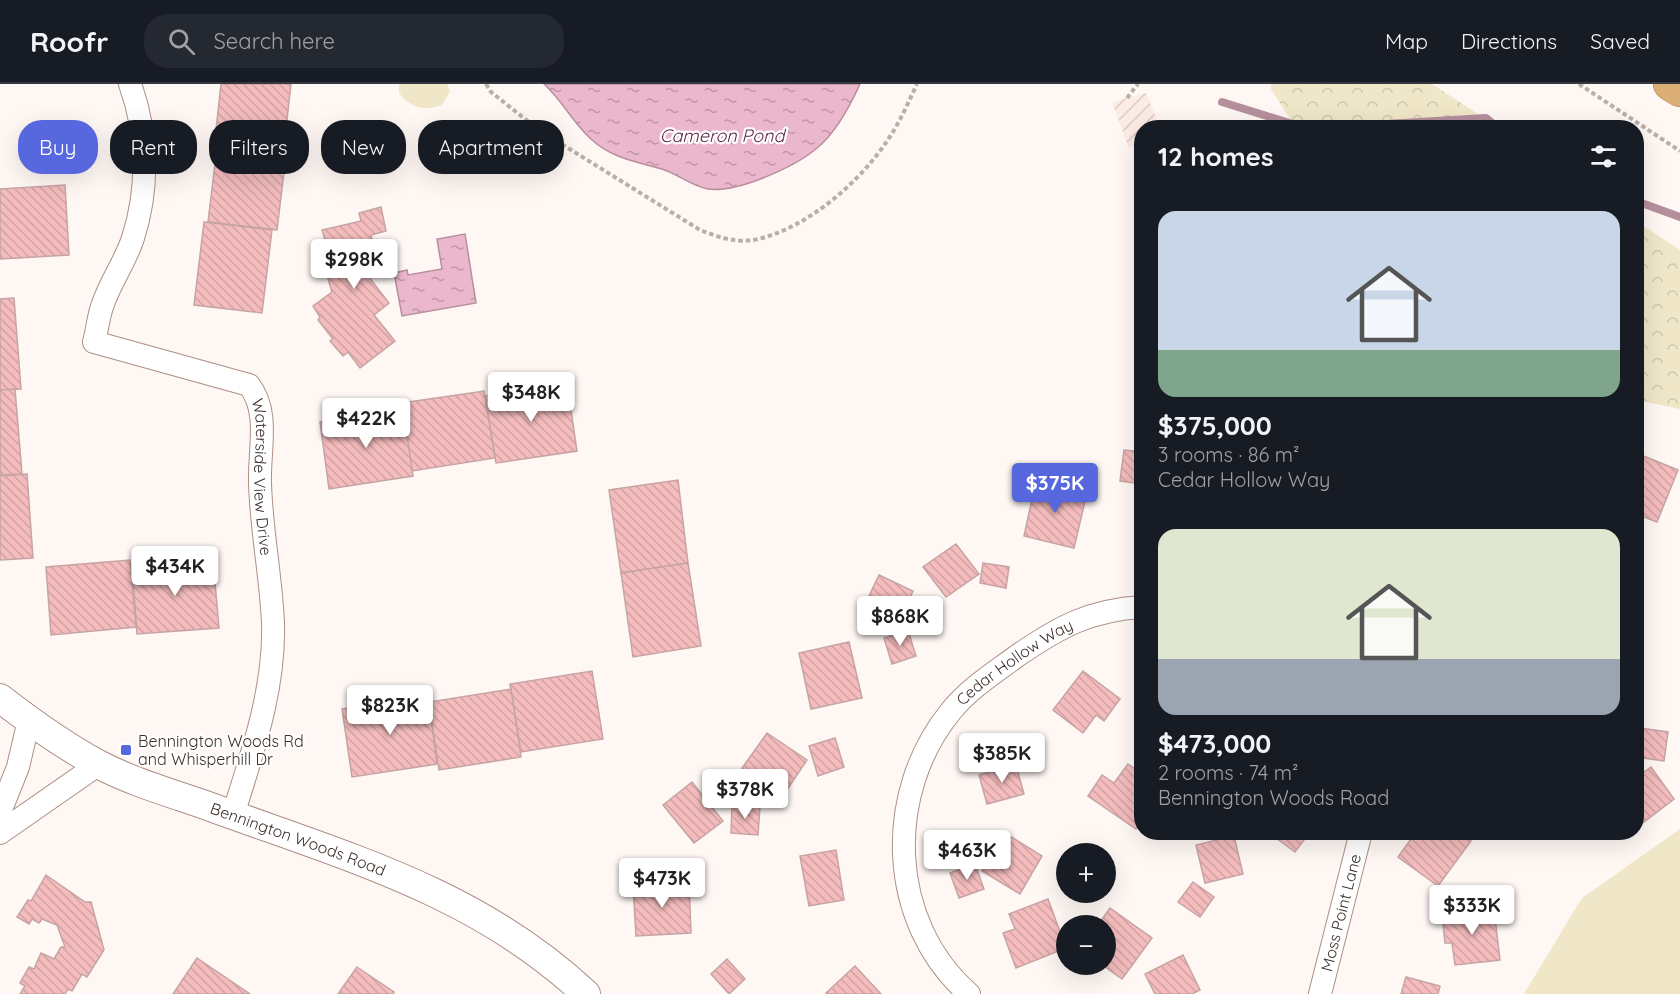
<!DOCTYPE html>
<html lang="en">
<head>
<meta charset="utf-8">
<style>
  body { margin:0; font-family:Quicksand,sans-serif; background:#242831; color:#f1f3f6; height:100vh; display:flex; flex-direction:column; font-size:22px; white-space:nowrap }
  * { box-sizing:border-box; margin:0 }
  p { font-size:20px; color:#9ea1a6 }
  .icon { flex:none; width:33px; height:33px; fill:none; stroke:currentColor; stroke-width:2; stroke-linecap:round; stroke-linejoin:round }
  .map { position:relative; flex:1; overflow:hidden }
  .drawer { position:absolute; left:1134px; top:36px; width:510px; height:720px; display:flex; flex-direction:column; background:#171b24; border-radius:24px; box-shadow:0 6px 24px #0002 }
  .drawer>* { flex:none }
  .banner { position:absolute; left:18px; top:36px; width:570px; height:54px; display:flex; gap:12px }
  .buttons { position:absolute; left:1056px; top:759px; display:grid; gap:12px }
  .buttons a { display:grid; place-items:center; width:60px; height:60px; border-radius:50%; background:#171b24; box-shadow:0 6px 24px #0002; font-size:30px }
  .price { position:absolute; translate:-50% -51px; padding:0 14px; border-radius:6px; background:#fff; color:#222; font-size:20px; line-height:39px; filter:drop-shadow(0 2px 3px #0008) }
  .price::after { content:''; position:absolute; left:50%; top:36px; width:18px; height:14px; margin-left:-9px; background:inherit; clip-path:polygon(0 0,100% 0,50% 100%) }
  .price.current { background:#5767de; color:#fff }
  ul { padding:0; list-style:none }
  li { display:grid; align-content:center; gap:12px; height:318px; padding:0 24px }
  li span { display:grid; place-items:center; height:186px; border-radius:18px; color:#555 }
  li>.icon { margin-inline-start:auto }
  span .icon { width:108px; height:108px; fill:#fffc; stroke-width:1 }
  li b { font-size:26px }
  h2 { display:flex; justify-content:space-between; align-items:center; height:72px; padding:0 24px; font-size:26px }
  .chip { padding:0 21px; border-radius:24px; background:#171b24; box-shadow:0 6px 24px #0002; font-size:21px; line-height:54px }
  .chip.current { background:#5767de; color:#fff }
  header { display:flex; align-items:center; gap:36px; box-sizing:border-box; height:84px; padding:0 30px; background:#171b24; border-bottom:2px solid #363941 }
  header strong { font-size:28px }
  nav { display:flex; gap:33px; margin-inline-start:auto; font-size:21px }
  .search { width:420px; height:54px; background:#242831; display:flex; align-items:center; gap:15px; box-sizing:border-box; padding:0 21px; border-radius:24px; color:#9ea1a6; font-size:22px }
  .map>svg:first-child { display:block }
  .industrial { fill:url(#industrial-furrows) }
  .forest { fill:url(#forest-crowns) }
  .park { fill:#efe7c7 }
  .water { fill:url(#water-ripples); stroke:#b68f9d; stroke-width:1.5 }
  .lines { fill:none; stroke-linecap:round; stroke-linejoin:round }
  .stream { stroke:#b68f9d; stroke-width:8 }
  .building { fill:url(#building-back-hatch); stroke:#c6a4a4; stroke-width:1.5 }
  .minor-casing { stroke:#ad8f83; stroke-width:24 }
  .tertiary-casing { stroke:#ad8f83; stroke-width:30 }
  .trunk-casing { stroke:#9e7547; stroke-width:34 }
  .path { stroke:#b8afab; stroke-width:4; stroke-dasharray:4.5 3; stroke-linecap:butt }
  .minor { stroke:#fff; stroke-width:22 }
  .tertiary { stroke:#fff; stroke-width:28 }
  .trunk { stroke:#dbae78; stroke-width:33 }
  .poi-dot { fill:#5767de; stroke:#fff; stroke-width:2 }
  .labels { text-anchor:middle; stroke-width:4.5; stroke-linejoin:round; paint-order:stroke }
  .street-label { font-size:16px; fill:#3d312c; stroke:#fff }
  .poi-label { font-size:16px; fill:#3d312c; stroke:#fff; text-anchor:start }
  .water-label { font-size:18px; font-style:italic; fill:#5f2342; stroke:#fff }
</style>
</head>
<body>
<header>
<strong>Roofr</strong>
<div class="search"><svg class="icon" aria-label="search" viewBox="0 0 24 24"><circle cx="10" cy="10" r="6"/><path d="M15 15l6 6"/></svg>Search here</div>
<nav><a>Map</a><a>Directions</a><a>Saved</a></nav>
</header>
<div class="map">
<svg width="1680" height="910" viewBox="0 0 1680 910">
  <defs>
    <pattern id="industrial-furrows" width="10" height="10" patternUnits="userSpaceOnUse" patternTransform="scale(1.5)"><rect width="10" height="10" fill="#fdece6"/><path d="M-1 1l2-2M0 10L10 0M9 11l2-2" fill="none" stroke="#dacbc5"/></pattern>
    <pattern id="forest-crowns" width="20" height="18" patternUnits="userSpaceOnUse" patternTransform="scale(1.5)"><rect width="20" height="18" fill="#efe7c7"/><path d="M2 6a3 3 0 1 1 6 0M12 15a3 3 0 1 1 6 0" fill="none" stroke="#cec7ab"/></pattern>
    <pattern id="water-ripples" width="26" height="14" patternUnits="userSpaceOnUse" patternTransform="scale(1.5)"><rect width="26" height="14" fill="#eab7cd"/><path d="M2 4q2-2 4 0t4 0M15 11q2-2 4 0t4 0" fill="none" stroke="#bf95a7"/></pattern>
    <pattern id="building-back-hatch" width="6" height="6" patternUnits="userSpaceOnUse" patternTransform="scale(1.5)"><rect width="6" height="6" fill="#f4bcbd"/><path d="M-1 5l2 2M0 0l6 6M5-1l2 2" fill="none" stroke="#d2a2a3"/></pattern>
  </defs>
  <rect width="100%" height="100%" fill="#fef7f4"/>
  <polygon class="industrial" points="1146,9 1160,43 1142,44 1141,59 1129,64 1112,18"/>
  <g class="forest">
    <polygon points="1271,0 1432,0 1498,43 1295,43 1271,5"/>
    <polygon points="1636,137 1680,166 1680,325 1637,316"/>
  </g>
  <g class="park">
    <path d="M399 0H447L450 7 442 21C422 27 412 24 399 9Z"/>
    <polygon points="1680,745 1680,910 1524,910 1582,814"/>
  </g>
  <g class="water">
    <path d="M544 0H860C850 22 836 49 817 64 795 83 737 109 708 105 691 102 678 90 662 85 637 78 611 74 591 55 573 39 562 16 544 0Z"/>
    <polygon points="465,150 476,219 402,232 394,189 407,186 408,191 442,185 437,155"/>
  </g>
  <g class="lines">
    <g class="stream">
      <polyline points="1222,18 1305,44"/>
      <polyline points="1319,44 1486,34 1498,44"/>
      <polyline points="1636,117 1680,133"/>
    </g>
  </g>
  <g class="building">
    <polygon points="221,0 291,0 284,62 215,55"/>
    <polygon points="218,55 287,63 277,146 208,138"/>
    <polygon points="65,101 69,171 0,175 0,105"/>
    <polygon points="381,123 386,147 371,151 377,179 362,184 389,219 374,231 395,257 360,284 348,268 343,272 330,257 333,255 318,236 320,233 313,222 332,208 319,165 327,162 322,146 361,137 359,129"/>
    <polygon points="204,138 272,146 262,229 194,221"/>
    <polygon points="14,214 21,305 0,306 0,215"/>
    <polygon points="567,299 577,367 496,379 485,312"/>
    <polygon points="15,305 22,390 0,391 0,306"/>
    <polygon points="484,307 495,374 412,387 402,319"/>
    <polygon points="403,325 413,392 329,405 320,338"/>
    <polygon points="1124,366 1142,368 1142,400 1120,397"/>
    <polygon points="1636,369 1678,386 1657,438 1636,430"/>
    <polygon points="27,390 33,474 0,476 0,392"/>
    <polygon points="678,396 688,479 621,489 609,406"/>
    <polygon points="1036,397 1087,409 1074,464 1024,452"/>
    <polygon points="956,460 979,490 946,513 923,483"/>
    <polygon points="213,475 219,544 137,550 132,482"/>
    <polygon points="130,476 136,543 51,551 46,483"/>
    <polygon points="688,479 701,562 633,573 621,489"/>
    <polygon points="983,479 1009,483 1006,504 980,499"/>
    <polygon points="879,491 913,507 895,547 860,531"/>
    <polygon points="908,546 916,572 892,580 884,554"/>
    <polygon points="849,558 862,614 811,625 799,569"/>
    <polygon points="592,587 603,655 521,668 510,600"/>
    <polygon points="1083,587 1120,615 1104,637 1096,631 1083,649 1053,626"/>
    <polygon points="511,605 521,673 439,686 429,618"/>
    <polygon points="428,612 437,680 352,693 342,625"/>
    <polygon points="1640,644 1668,648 1664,677 1636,673"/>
    <polygon points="767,649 807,676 783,712 742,684"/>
    <polygon points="835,654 844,683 818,692 809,662"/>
    <polygon points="1128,680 1142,690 1142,737 1136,745 1088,712 1102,691 1114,699"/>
    <polygon points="1016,681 1024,710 987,720 979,691"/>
    <polygon points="1651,683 1674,715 1640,741 1636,736 1636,694"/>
    <polygon points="692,698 723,737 694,759 663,721"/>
    <polygon points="732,721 760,722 758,751 731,749"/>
    <polygon points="1268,748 1310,748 1295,768"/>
    <polygon points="1416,748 1460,748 1471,757 1438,802 1398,773"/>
    <polygon points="1005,749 1042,772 1020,810 982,787"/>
    <polygon points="1234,752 1243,790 1205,799 1196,761"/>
    <polygon points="836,766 844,816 809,822 800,772"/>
    <polygon points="975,780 984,805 959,814 950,789"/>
    <polygon points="46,791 85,818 91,818 104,866 87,893 82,890 72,907 68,905 65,910 20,910 25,902 20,899 29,883 34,885 41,869 54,875 61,863 65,863 57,841 42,835 39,839 32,835 29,840 17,833 28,816 31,817"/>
    <polygon points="689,798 691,849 636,852 633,802"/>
    <polygon points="1193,798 1214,813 1200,833 1178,818"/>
    <polygon points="1048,815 1066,864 1016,884 1003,849 1015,845 1009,830"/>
    <polygon points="1110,824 1152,854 1122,895 1101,880 1106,880 1106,842 1097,842"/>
    <polygon points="1494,825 1500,876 1455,881 1452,859 1445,859 1442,830"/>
    <polygon points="1183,871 1200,906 1192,910 1155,910 1145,890"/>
    <polygon points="197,874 250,910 173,910"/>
    <polygon points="727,875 745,895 729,910 711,890"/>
    <polygon points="855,882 881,910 827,910 826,909"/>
    <polygon points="357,883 394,908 393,910 338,910"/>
    <polygon points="1406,893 1440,902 1438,910 1401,910"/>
  </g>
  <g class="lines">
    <defs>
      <g id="minor">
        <path id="s1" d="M130 0C148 50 149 104 133 154 125 179 108 201 101 226 98 236 97 247 94 258L249 301C270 328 259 365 260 398 261 445 271 492 273 539 275 606 252 669 233 731"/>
        <polyline points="0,728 18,683 29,636"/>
        <polyline points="0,749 99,680"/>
        <path id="s2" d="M969 910C887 838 884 709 951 627 970 604 994 589 1017 572 1059 543 1090 526 1142 523"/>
        <path id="s3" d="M1320 910 1361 748"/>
      </g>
      <g id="tertiary">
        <path id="s4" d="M0 614C31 638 63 661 98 680 132 698 171 709 208 722 344 772 478 808 586 910"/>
      </g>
      <polyline id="trunk" points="1670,0 1680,6"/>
    </defs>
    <use href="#minor" class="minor-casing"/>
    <use href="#tertiary" class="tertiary-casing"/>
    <use href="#trunk" class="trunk-casing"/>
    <g class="path">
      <path d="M486 0 491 8 539 46 700 146C718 153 737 160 758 155 807 144 860 98 887 57 899 40 908 19 917 0"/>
      <polyline points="1579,0 1680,67"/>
      <polyline points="1127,14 1138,0"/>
    </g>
    <use href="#minor" class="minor"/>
    <use href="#tertiary" class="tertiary"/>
    <use href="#trunk" class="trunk"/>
  </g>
  <rect class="poi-dot" x="120" y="660" width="12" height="12" rx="3"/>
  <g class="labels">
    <g class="street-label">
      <text dy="6" stroke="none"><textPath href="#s1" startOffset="524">Waterside View Drive</textPath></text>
      <text dy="6" stroke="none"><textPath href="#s2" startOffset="393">Cedar Hollow Way</textPath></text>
      <text dy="6" stroke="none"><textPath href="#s4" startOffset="332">Bennington Woods Road</textPath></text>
      <text dy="6" stroke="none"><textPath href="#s3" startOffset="84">Moss Point Lane</textPath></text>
    </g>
    <g class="poi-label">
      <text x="138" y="663">Bennington Woods Rd<tspan x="138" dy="18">and Whisperhill Dr</tspan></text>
    </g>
    <g class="water-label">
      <text x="722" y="58">Cameron Pond</text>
    </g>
  </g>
</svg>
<div class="buttons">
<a>+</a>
<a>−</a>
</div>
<b class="price" style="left:354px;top:206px">$298K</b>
<b class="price" style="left:531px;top:339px">$348K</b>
<b class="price" style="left:366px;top:365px">$422K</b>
<b class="price current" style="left:1055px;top:430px">$375K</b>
<b class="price" style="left:175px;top:513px">$434K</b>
<b class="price" style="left:900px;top:563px">$868K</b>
<b class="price" style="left:390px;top:652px">$823K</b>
<b class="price" style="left:1002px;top:700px">$385K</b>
<b class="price" style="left:745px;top:736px">$378K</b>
<b class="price" style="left:967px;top:797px">$463K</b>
<b class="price" style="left:662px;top:825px">$473K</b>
<b class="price" style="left:1472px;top:852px">$333K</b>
<div class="banner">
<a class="chip current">Buy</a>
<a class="chip">Rent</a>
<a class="chip">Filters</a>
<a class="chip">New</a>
<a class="chip">Apartment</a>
</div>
<section class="drawer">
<h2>12 homes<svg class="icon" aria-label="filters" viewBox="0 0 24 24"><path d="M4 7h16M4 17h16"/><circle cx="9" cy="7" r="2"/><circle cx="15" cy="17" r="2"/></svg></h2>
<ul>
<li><span style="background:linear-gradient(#c9d6e8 75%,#7fa58c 0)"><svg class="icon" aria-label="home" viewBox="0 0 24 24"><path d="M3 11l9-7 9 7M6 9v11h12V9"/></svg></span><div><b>$375,000</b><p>3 rooms · 86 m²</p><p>Cedar Hollow Way</p></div></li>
<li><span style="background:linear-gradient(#dfe7d0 70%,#9aa5b1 0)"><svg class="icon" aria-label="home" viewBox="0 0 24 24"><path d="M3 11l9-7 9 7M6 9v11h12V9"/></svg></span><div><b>$473,000</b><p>2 rooms · 74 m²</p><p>Bennington Woods Road</p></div></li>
</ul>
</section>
</div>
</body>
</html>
